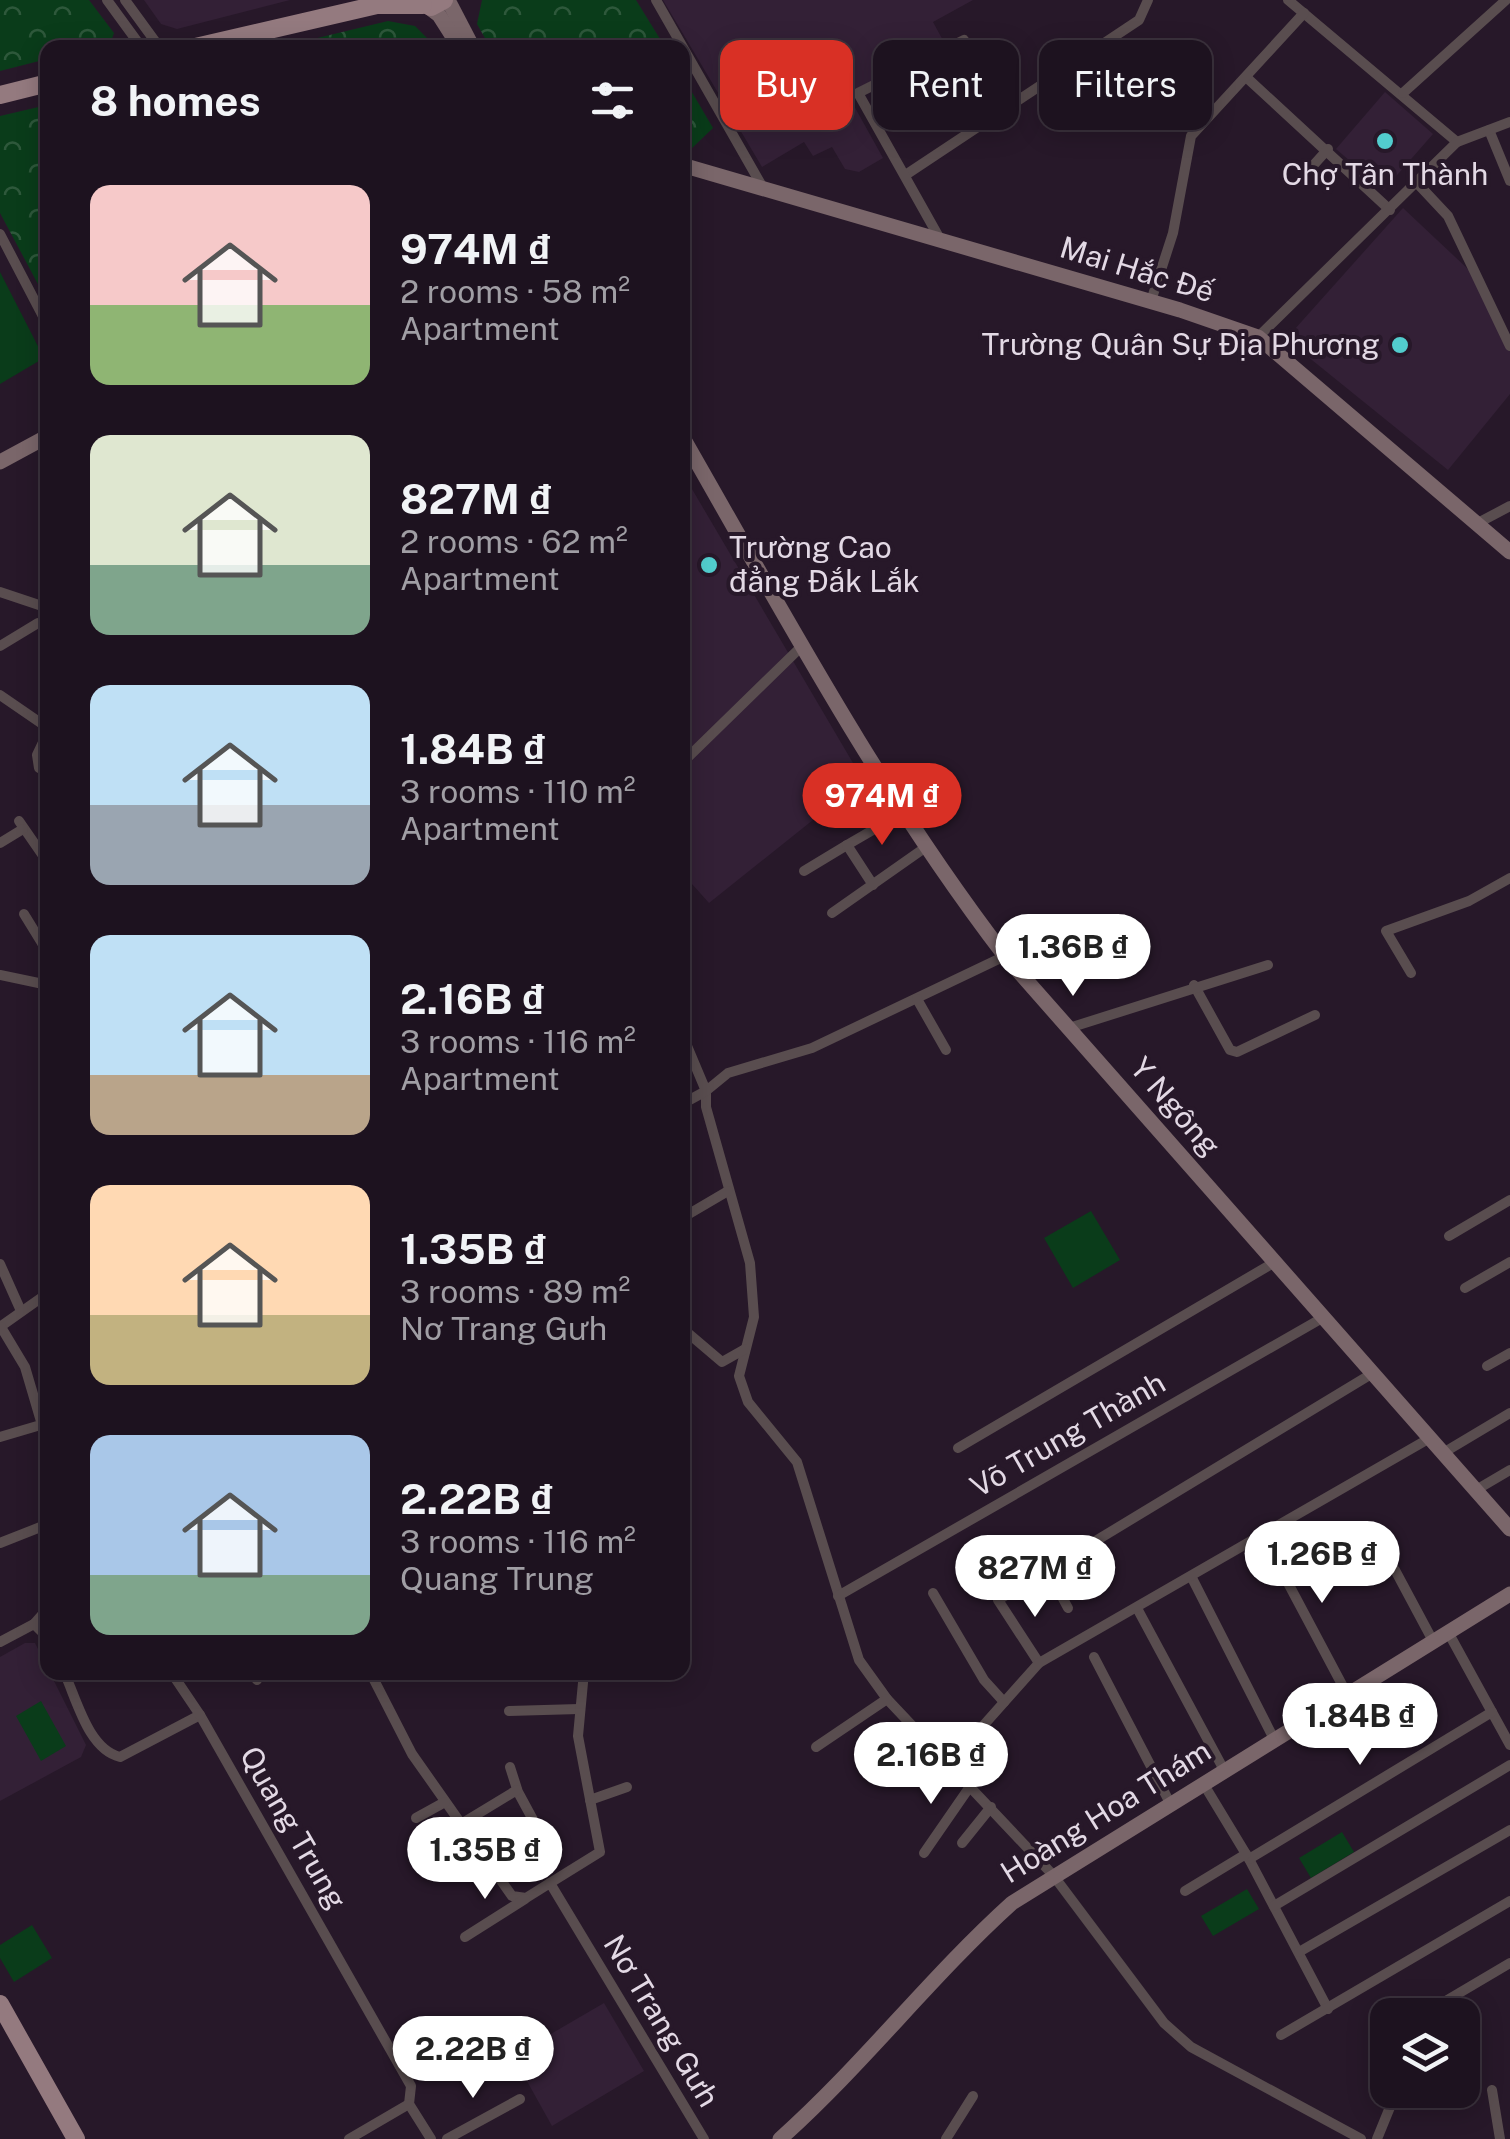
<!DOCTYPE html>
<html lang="en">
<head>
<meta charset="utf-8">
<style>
  body { margin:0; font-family:"Public Sans",sans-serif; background:#2a202c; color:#f1f3f6; height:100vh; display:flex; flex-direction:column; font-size:38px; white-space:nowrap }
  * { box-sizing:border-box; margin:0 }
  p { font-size:32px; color:#a09ea4 }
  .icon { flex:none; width:55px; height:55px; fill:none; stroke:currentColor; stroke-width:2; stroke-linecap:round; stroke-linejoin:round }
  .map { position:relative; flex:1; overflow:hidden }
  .panel { position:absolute; left:40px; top:40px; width:650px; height:1640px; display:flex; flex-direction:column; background:#1d121f; border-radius:20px; box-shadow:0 5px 25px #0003,0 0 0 2px #3b323d }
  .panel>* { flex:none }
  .banner { position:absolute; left:720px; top:40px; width:640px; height:90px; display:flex; gap:20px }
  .controls { position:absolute; left:1370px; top:1998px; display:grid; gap:20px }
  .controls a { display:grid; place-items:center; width:110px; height:110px; border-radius:20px; background:#1d121f; box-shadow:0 5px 25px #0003,0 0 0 2px #3b323d; font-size:50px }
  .price { position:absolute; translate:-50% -85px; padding:0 22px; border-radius:35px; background:#fff; color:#222; font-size:32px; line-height:65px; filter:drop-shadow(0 2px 5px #0008) }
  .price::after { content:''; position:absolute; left:50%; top:60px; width:30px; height:22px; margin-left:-15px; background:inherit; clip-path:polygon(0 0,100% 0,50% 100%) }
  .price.active { background:#d93025; color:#fff }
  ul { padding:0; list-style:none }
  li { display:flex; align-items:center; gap:30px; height:250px; padding:0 50px }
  li span { display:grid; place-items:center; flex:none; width:280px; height:200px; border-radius:20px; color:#555 }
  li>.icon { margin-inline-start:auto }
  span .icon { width:120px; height:120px; fill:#fffc; stroke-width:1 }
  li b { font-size:42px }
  h2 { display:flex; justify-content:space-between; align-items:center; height:120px; padding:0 50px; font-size:42px }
  .tag { padding:0 35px; border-radius:20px; background:#1d121f; box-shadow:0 5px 25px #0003,0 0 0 2px #3b323d; font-size:35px; line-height:90px }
  .tag.active { background:#d93025; color:#fff }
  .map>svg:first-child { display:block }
  .built { fill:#332036 }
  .forest { fill:url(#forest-crowns) }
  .pitch { fill:#0a3c1a }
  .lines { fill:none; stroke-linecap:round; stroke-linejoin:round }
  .street { stroke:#594d4f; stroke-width:10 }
  .secondary { stroke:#7a666a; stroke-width:15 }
  .primary { stroke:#947a7f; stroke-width:18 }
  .poi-dot { fill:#52cdce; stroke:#271829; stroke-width:4 }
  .labels { text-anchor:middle; stroke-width:8; stroke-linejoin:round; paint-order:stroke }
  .poi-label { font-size:30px; fill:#e3d9e5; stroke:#271829 }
  .street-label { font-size:30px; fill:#e3d9e5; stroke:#271829 }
</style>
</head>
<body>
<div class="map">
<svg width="1510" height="2139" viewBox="0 0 1510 2139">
  <defs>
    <pattern id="forest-crowns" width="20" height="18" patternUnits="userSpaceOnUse" patternTransform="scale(2.5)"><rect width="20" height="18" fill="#0a3c1a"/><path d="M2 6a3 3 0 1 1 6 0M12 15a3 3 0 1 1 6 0" fill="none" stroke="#2e583b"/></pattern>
  </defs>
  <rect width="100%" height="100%" fill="#271829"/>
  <g class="built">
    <polygon points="144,0 290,0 177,29 161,24"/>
    <polygon points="663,0 973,0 933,22 945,44 848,95 883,158 859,172 845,169 832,147 813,156 804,142 762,167"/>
    <polygon points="1385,92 1433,134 1384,190 1336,149"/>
    <polygon points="1403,208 1470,271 1510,351 1510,394 1448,470 1286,339"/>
    <polygon points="682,472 863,780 709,903 683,874"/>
    <polygon points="25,1643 35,1643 86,1745 81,1757 0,1801 0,1657"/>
    <polygon points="604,2003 644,2071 552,2126 513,2056"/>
  </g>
  <g class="forest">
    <polygon points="0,0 89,0 114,33 110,44 48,48 47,59 0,71"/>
    <polygon points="482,0 636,0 665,47 490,47 477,24"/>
    <polygon points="388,21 415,26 436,47 280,47"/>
    <polygon points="683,77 713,128 690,150 683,148"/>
    <polygon points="47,105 48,105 47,301 0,213 0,116"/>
  </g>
  <g class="pitch">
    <polygon points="0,272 44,358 0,384"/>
    <polygon points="1091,1211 1120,1260 1073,1288 1044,1238"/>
    <polygon points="41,1701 66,1746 41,1761 16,1716"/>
    <polygon points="1342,1832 1354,1852 1311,1878 1299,1858"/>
    <polygon points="1247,1889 1259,1909 1213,1936 1201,1916"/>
    <polygon points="32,1925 52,1958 14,1982 0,1958 0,1945"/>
  </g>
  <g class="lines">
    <g class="street">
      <polyline points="107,0 142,48"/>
      <polyline points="125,0 160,48"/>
      <polyline points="656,0 762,186"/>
      <polyline points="1288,0 1457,142"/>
      <polyline points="1246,77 1390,210"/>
      <polyline points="1403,93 1506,0"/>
      <polyline points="1489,130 1510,181"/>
      <polyline points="907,174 1139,20 1148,0"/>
      <polyline points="1300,180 1328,149"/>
      <polyline points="1418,184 1448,216 1510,346"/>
      <polyline points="0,234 48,326"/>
      <polyline points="940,239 858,93 964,40 1008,106"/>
      <polyline points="1151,301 1173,233 1191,136 1304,13"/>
      <polyline points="1258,337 1457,142 1510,122"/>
      <polyline points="1476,524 1510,506"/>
      <polyline points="0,592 48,608"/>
      <polyline points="0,646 38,623"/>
      <polyline points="0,695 48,728"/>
      <polyline points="48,732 37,755 39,768 48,772"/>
      <polyline points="682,763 802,646"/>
      <polyline points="19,821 48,863"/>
      <polyline points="0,843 23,829"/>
      <polyline points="804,871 847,845"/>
      <polyline points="873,885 847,845 902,813"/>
      <polyline points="832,913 926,847"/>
      <polyline points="24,914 48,953"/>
      <polyline points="1005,956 812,1048 728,1073 706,1091 706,1107 750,1263 754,1317 739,1376 748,1402 797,1462 859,1660 887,1699 1053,1875 1164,2023 1191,2047 1361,2139"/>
      <polyline points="1411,973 1386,931 1469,901 1510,878"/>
      <polyline points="0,975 48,985"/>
      <polyline points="1194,985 1230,1050 1237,1052 1315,1015"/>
      <polyline points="917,999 946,1050"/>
      <polyline points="1069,1028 1268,965"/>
      <polyline points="682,1034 706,1091 682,1104"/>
      <polyline points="682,1218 728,1191"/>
      <polyline points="1449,1236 1510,1200"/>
      <polyline points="0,1264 21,1311"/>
      <polyline points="1465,1288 1510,1262"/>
      <polyline points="0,1327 48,1293"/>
      <polyline points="1,1327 25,1367 48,1445"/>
      <polyline points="682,1328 722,1362 745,1349"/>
      <polyline points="1487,1366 1510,1353"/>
      <polyline points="0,1437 44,1424"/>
      <polyline points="958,1448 1275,1262"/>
      <polyline points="1443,1453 1510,1413"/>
      <polyline points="1476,1490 1510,1470"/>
      <polyline points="1263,1536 1347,1694"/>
      <polyline points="0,1543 48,1524"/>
      <polyline points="1047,1569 1068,1608"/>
      <polyline points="1395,1570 1433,1641"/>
      <polyline points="1192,1578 1274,1739"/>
      <polyline points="933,1593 984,1680 1004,1702"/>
      <polyline points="838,1596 1324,1317"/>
      <polyline points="1138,1610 1224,1770"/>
      <polyline points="34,1624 48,1608"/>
      <polyline points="1448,1632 1510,1745"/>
      <polyline points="0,1642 34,1624 48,1638"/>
      <polyline points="1094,1657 1170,1803"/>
      <polyline points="1039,1663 998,1600 1373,1373"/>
      <path d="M64 1672C77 1700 88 1749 120 1757L200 1715 411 2086 409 2104 431 2139"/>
      <polyline points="171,1672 200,1715"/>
      <polyline points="250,1672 257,1680"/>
      <polyline points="370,1672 412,1754 512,1896 526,1898 550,1883 704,2139"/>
      <polyline points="509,1711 579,1709"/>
      <polyline points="816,1747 887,1699"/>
      <polyline points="950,1763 1039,1663 1430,1438"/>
      <polyline points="510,1767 518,1792 538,1829"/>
      <polyline points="1203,1783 1249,1859 1328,2009"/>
      <polyline points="590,1800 627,1787"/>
      <polyline points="416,1818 445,1802"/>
      <polyline points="461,1824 517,1790"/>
      <polyline points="962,1843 991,1807"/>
      <polyline points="924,1853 971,1785"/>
      <polyline points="1249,1859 1492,1712"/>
      <polyline points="550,1883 600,1852 578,1736 584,1672"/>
      <polyline points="1185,1891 1246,1854"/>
      <polyline points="1274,1906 1510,1765"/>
      <polyline points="465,1937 525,1899"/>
      <polyline points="1299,1952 1510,1830"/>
      <polyline points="1422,2015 1510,1963"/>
      <polyline points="1281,2035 1510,1901"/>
      <polyline points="1492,2090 1500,2139"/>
      <polyline points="349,2139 409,2104"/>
      <polyline points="447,2139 520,2099"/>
      <polyline points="946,2139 973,2096"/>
      <polyline points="1377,2139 1397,2090"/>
    </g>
    <g class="secondary">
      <polyline points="448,0 473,48"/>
      <polyline points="427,6 439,15 460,48"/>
      <polyline points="682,165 1180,310 1258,337 1510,552"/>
      <path d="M682 436C784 614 880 793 1005 956L1510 1529"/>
      <polyline points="0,462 48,436"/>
      <path d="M780 2139C863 2065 930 1977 1012 1903L1510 1594"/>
    </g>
    <g class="primary">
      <polyline points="418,0 431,7 444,0"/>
      <polyline points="191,48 377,5 423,5"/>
      <polyline points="0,95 48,83"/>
      <polyline points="0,2004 76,2139"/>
    </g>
  </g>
  <g class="poi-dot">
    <circle cx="1385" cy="141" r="10"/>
    <circle cx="1400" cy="345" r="10"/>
    <circle cx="709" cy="565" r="10"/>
  </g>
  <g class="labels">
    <g class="poi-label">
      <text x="1385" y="185">Chợ Tân Thành</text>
      <text x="1380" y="355" text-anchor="end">Trường Quân Sự Địa Phương</text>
      <text x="729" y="558" text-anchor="start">Trường Cao<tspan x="729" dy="34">đẳng Đắk Lắk</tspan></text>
    </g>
    <g class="street-label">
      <text transform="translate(1137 270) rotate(17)" y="10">Mai Hắc Đế</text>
      <text transform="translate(1175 1107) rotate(49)" y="10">Y Ngông</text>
      <text transform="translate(1068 1435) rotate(-30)" y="10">Võ Trung Thành</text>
      <text transform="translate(1106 1812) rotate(-32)" y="10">Hoàng Hoa Thám</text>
      <text transform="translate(293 1828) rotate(60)" y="10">Quang Trung</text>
      <text transform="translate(661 2021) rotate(59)" y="10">Nơ Trang Gưh</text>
    </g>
  </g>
</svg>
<div class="controls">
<a><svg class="icon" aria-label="layers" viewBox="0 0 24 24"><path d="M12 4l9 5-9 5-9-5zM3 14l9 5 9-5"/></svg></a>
</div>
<b class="price active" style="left:882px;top:848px">974M ₫</b>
<b class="price" style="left:1073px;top:999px">1.36B ₫</b>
<b class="price" style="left:1322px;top:1606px">1.26B ₫</b>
<b class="price" style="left:1035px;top:1620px">827M ₫</b>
<b class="price" style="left:1360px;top:1768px">1.84B ₫</b>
<b class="price" style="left:931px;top:1807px">2.16B ₫</b>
<b class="price" style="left:485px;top:1902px">1.35B ₫</b>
<b class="price" style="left:473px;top:2101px">2.22B ₫</b>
<div class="banner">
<a class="tag active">Buy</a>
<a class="tag">Rent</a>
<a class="tag">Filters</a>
</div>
<section class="panel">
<h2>8 homes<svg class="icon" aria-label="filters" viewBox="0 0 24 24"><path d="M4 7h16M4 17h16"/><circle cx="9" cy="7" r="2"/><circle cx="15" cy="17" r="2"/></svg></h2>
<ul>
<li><span style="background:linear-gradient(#f6c9c9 60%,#8fb573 0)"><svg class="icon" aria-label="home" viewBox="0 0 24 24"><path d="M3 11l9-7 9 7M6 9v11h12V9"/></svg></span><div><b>974M ₫</b><p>2 rooms · 58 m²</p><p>Apartment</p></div></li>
<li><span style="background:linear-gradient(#dfe7d0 65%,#7fa58c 0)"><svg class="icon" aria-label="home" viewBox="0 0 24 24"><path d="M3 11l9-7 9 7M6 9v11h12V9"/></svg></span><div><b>827M ₫</b><p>2 rooms · 62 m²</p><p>Apartment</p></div></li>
<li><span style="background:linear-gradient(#bfe0f5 60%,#9aa5b1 0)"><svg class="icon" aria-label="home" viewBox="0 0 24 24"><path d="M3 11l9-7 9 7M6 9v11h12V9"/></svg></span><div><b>1.84B ₫</b><p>3 rooms · 110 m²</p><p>Apartment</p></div></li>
<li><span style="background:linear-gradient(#bfe0f5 70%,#b9a48a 0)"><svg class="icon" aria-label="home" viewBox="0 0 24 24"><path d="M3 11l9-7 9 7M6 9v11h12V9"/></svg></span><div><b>2.16B ₫</b><p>3 rooms · 116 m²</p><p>Apartment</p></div></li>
<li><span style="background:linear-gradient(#ffd9b3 65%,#c2b280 0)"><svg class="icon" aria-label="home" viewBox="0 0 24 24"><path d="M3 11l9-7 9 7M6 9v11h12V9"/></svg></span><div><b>1.35B ₫</b><p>3 rooms · 89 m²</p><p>Nơ Trang Gưh</p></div></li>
<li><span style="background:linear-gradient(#a9c7e8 70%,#7fa58c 0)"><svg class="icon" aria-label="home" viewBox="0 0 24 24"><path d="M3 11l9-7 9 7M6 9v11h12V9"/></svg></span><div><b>2.22B ₫</b><p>3 rooms · 116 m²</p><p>Quang Trung</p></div></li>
</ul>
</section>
</div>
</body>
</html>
